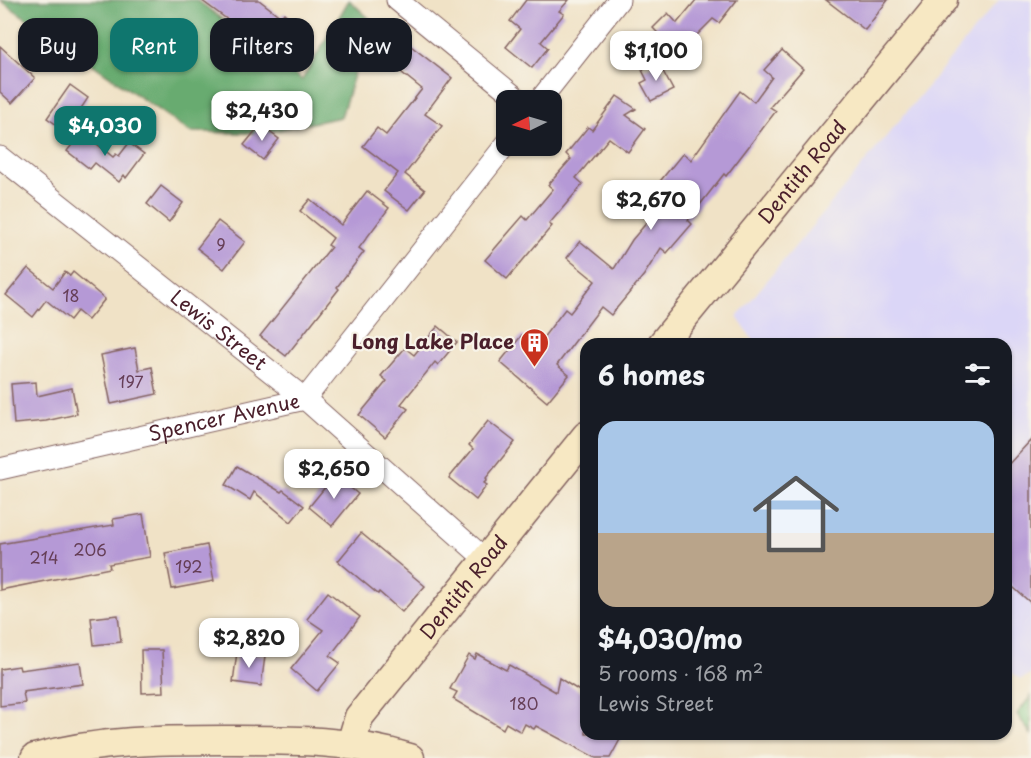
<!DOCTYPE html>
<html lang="en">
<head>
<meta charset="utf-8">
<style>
  body { margin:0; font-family:"Playpen Sans",sans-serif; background:#20242c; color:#f1f3f6; height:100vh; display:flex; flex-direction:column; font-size:22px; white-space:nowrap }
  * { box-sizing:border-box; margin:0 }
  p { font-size:20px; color:#9ea1a6 }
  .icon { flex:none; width:33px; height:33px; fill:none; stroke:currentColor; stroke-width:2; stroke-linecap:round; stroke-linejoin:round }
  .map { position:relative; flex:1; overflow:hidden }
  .details { position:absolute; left:580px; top:338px; width:432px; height:402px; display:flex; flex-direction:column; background:#171b24; border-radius:18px; box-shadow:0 2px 4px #0004 }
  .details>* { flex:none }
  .hud { position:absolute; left:18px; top:18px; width:472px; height:54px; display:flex; gap:12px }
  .needle { width:39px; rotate:265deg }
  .buttons { position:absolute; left:496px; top:90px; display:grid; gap:12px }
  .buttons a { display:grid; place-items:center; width:66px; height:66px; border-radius:12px; background:#171b24; box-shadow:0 2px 4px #0004; font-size:30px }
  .price { position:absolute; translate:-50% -51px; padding:0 14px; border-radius:12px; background:#fff; color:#222; font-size:20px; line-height:39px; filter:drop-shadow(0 2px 3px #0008) }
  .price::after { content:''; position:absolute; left:50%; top:36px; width:18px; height:14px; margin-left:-9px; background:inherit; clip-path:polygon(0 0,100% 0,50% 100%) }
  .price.selected { background:#0f766e; color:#fff }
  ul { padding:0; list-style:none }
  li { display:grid; align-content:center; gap:12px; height:318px; padding:0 18px }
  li+li { border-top:2px solid #363941 }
  li span { display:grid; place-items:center; height:186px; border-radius:18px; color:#555 }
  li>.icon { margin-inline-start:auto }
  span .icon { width:108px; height:108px; fill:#fffc; stroke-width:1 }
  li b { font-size:26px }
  h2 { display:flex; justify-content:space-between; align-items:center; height:72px; padding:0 18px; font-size:26px }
  .pill { padding:0 21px; border-radius:18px; background:#171b24; box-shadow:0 2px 4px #0004; font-size:21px; line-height:54px }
  .pill.selected { background:#0f766e; color:#fff }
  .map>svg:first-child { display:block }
  .built { fill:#dbd6f7 }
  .green { fill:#80c681; stroke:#657256; stroke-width:1.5 }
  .forest { fill:#68ab6f; stroke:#59654d; stroke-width:1.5 }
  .building { fill:#b599d6 }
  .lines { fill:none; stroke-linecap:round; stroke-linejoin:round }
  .minor-casing { stroke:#846361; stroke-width:23 }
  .secondary-casing { stroke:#846361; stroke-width:31 }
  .minor { stroke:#fff; stroke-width:21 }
  .secondary { stroke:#f7e8c3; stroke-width:28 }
  .labels { text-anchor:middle; stroke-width:4.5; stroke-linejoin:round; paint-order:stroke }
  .number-label { font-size:16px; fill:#653e56 }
  .street-label { font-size:20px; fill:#4a1f2b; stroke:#f7f3e8 }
  .poi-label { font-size:20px; font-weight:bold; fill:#4a1f2b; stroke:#f7f3e8; text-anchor:end }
</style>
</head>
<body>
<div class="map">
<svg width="1031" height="758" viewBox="0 0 1031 758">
  <rect width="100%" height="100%" fill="#f7f3e8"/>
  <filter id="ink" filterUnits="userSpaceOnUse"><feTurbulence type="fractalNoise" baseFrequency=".0167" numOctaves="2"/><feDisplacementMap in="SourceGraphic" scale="12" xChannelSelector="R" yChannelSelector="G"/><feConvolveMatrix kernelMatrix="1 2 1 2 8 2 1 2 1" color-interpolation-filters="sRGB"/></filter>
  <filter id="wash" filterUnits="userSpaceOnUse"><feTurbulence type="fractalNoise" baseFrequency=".008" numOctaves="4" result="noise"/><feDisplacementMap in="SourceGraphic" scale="24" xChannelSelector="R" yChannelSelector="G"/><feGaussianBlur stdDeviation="1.35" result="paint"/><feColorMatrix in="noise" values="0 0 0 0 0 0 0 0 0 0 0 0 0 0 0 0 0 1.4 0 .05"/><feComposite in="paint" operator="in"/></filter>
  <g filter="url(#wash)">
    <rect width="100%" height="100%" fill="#f0e2c6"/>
    <polygon class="built" points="999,0 1031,0 1031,675 1020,679 1007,668 1006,344 755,343 737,317"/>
    <polygon class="green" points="1031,696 1031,734 1017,714"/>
    <polygon class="forest" points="0,0 197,0 302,80 349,0 371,20 341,117 263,133 190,132"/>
    <g id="blocks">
      <g class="building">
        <polygon points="201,0 259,0 281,17 284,13 314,38 293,62 256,31 251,37"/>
        <polygon points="526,0 569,0 559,11 564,14 541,42 548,48 532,68 506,47 520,29 510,21"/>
        <polygon points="696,0 737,0 719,23 713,19 678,54 653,28 668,13 677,23"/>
        <polygon points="826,0 888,0 865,30"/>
        <polygon points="407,43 452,78 425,114 442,126 405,174 425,190 409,210 384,191 398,173 363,146 377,128 386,135 422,89 391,64"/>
        <polygon points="0,46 35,78 12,103 0,92"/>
        <polygon points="782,50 803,69 770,107 776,111 726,176 724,174 688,220 692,224 667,253 661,248 644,275 611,315 601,307 557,365 569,375 547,402 500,362 522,335 536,347 565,309 570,313 595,281 567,258 580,241 614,269 632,240 670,195 657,185 683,153 691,160 740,91 754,102 772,77 764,70"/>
        <polygon points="658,62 673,90 651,101 641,83 647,80 642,70"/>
        <polygon points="70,85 88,98 66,131 47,118"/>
        <polygon points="617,96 636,109 626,115 645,129 628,152 609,138 576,178 583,184 549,224 552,226 507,279 485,260 523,216 527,220 553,189 548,185 571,159 566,154 588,127 592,130"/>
        <polygon points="260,125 279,139 263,160 244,145"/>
        <polygon points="82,132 113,157 116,154 119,156 129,143 144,154 126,178 124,175 119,182 95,163 90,169 67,151"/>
        <polygon points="161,186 183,203 169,222 147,204"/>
        <polygon points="367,191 389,208 359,248 364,252 337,287 339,289 286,356 260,336 331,247 328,245 333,238 300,211 310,199 341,225"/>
        <polygon points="218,221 245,242 224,269 197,248"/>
        <polygon points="28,268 53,288 65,272 70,276 73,272 105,299 88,320 77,311 70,320 46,300 33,317 6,295"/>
        <polygon points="438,326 457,342 438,365 435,362 401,404 408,409 385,437 359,415 387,381 381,376 405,348 414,355"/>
        <polygon points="135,348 139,370 152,367 157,394 111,404 101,355"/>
        <polygon points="36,382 37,396 72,388 77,414 46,421 14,424 11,384"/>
        <polygon points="488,421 515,442 486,478 487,480 484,483 487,485 476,500 449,478 473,449 469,445"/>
        <polygon points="1031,440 1031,603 1006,581 1006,467"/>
        <polygon points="237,466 281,492 283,490 304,506 291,522 254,492 250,500 226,485"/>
        <polygon points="335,475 358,494 332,526 309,507"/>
        <polygon points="143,514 150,557 109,564 110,568 0,590 0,544 114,525 113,519"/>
        <polygon points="361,533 425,586 402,612 379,592 378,594 338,561"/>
        <polygon points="207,545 214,581 172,589 165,553"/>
        <polygon points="328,592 360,617 330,656 340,663 317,691 291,669 323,630 307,619"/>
        <polygon points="118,615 121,642 94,645 91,618"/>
        <polygon points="214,628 238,630 236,654 212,652"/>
        <polygon points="141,650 162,650 164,692 142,693"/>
        <polygon points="237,652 265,656 261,686 233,682"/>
        <polygon points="477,654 506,670 509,665 556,692 559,678 586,695 586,734 623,734 610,758 596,758 536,726 534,729 525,724 521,732 506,723 503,729 453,699 457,692 450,689 469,655 475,659"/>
        <polygon points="80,662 83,684 23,692 25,703 0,706 0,669 19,666 20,670"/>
      </g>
    </g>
  </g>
  <g filter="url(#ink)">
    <use href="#blocks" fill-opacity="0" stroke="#846361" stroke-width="1.5"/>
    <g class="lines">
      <defs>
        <g id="minor">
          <polyline points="397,0 519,100"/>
          <polyline points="540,100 619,0"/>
          <path id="s1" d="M0 157 305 399 486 560"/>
          <path id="s2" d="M0 469 305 399 507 143"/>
        </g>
        <g id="secondary">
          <path id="s3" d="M662 344 943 0"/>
          <path id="s4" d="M351 744 359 717 586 436"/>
          <path d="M35 758C98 740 161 740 225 740 288 740 350 739 410 758"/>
        </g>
      </defs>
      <use href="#minor" class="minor-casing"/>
      <use href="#secondary" class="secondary-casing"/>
      <use href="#minor" class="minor"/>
      <use href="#secondary" class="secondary"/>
    </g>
  </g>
  <defs>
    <symbol id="building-pin" viewBox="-11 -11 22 30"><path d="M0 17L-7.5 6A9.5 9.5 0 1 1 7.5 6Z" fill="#c8321e" stroke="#f7f3e8"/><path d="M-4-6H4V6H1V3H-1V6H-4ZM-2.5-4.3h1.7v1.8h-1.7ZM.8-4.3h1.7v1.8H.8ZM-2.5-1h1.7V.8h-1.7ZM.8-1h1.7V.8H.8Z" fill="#fff"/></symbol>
  </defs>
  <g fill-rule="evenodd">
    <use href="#building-pin" x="518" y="326" width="33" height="45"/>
  </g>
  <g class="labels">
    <g class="number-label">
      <text x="221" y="251">9</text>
      <text x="71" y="302">18</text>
      <text x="131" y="388">197</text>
      <text x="90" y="556">206</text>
      <text x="44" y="564">214</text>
      <text x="189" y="573">192</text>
      <text x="524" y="710">180</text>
    </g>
    <g class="street-label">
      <text dy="7" stroke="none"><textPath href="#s3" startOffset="222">Dentith Road</textPath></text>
      <text dy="7" stroke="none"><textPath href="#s1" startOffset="279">Lewis Street</textPath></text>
      <text dy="7" stroke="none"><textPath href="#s2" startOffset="230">Spencer Avenue</textPath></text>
      <text dy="7" stroke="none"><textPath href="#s4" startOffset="195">Dentith Road</textPath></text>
    </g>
    <g class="poi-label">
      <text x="514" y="349">Long Lake Place</text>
    </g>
  </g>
</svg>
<div class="buttons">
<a><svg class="needle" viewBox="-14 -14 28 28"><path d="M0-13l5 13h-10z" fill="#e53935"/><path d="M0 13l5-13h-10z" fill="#9ea1a6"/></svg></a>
</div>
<b class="price" style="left:656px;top:82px">$1,100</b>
<b class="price" style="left:262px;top:142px">$2,430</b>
<b class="price selected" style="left:105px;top:157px">$4,030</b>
<b class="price" style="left:651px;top:231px">$2,670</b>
<b class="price" style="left:334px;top:500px">$2,650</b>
<b class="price" style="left:249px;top:669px">$2,820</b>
<div class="hud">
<a class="pill">Buy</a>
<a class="pill selected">Rent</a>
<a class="pill">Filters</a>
<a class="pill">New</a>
</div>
<section class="details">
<h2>6 homes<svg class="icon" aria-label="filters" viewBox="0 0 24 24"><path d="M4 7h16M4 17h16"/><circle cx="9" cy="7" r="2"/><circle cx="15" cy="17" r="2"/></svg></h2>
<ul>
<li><span style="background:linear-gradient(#a9c7e8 60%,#b9a48a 0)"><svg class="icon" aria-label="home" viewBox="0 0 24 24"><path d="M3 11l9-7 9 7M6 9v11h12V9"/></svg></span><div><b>$4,030/mo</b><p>5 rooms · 168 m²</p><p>Lewis Street</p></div></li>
</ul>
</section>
</div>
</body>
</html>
